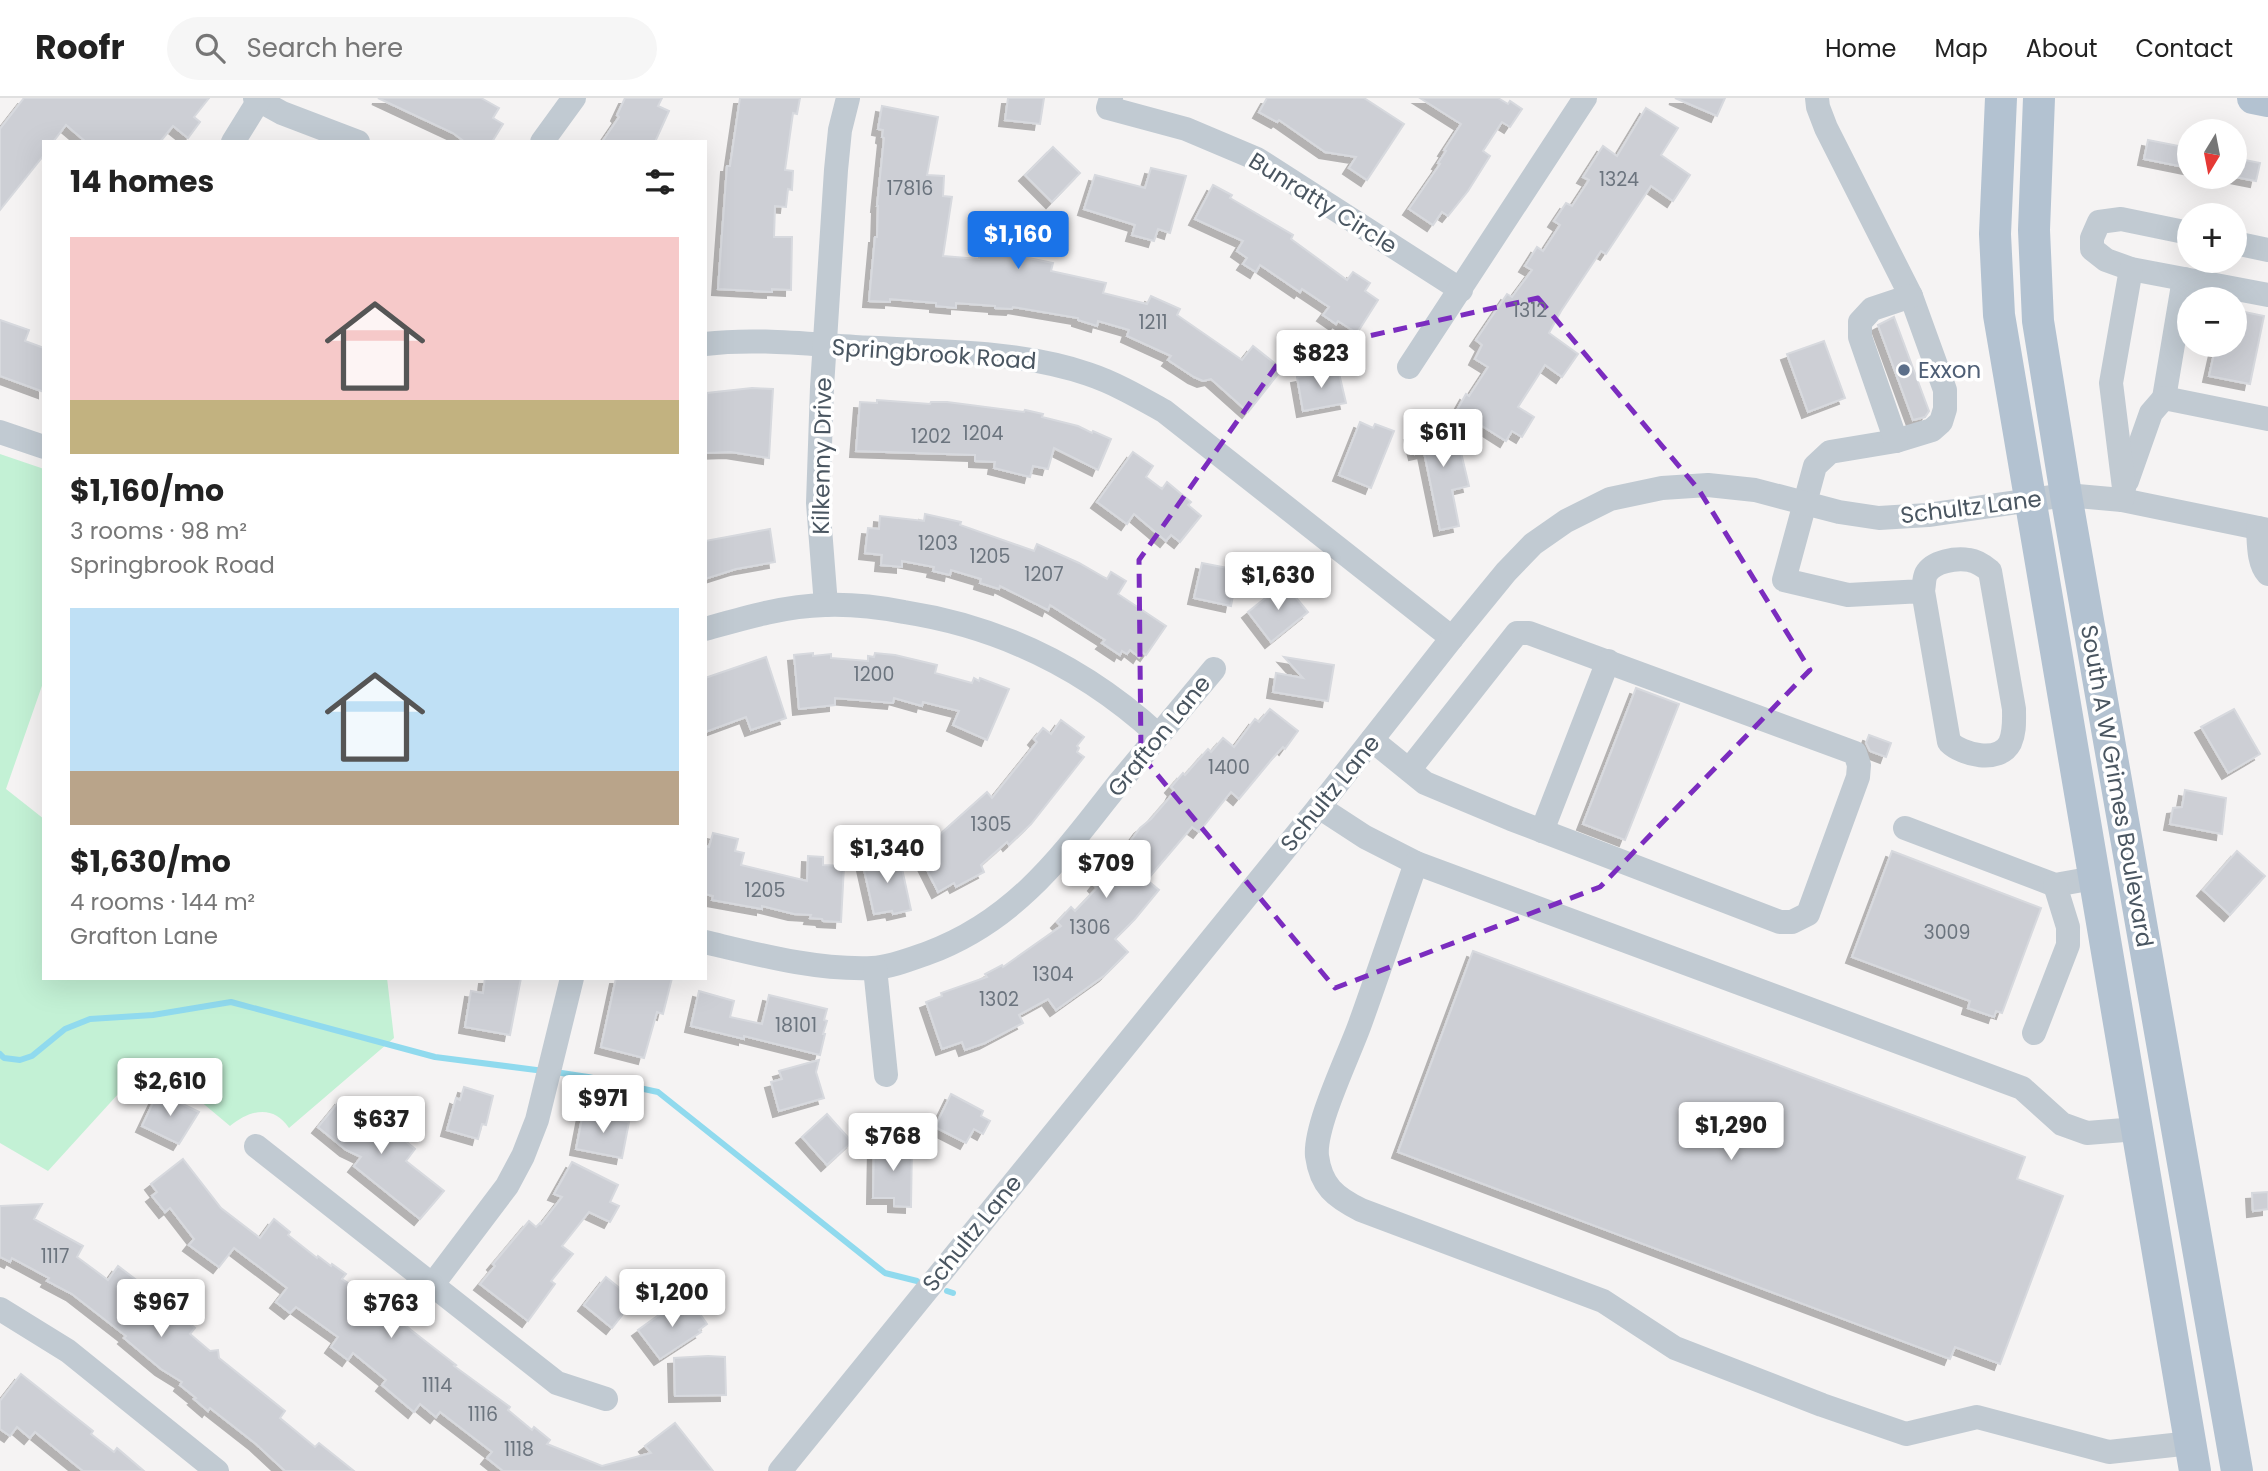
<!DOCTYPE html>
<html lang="en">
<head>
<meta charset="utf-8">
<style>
  body { margin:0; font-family:Poppins,sans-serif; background:#f6f6f6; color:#222; height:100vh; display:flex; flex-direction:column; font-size:26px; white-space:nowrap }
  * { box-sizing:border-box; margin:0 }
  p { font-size:23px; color:#767676 }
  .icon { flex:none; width:38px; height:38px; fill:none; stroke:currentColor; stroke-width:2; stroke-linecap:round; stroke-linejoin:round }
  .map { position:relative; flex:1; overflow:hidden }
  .sheet { position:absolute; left:42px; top:42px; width:665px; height:840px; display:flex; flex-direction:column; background:#fff; border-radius:0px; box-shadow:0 7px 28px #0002 }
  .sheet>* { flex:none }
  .needle { width:46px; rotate:190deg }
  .buttons { position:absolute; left:2177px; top:21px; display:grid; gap:14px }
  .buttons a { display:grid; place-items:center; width:70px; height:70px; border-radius:50%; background:#fff; box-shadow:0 7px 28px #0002; font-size:35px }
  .price { position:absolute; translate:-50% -60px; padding:0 16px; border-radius:7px; background:#fff; color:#222; font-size:23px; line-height:46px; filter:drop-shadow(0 2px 4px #0008) }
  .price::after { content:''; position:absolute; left:50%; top:42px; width:21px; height:16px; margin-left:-10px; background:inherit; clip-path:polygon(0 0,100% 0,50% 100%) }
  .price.on { background:#1a73e8; color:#fff }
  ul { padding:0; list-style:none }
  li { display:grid; align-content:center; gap:14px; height:371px; padding:0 28px }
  li span { display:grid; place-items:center; height:217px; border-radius:0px; color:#555 }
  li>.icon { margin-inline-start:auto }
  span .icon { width:126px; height:126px; fill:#fffc; stroke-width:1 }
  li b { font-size:30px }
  h2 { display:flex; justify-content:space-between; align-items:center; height:84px; padding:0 28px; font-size:30px }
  header { display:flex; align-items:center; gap:42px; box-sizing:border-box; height:98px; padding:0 35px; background:#fff; border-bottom:2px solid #e0e0e0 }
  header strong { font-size:33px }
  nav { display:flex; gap:38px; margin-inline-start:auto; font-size:24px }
  .search { width:490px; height:63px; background:#f6f6f6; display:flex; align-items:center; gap:18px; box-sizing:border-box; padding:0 24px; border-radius:38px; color:#767676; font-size:26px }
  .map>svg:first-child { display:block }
  .green { fill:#c3f1d5 }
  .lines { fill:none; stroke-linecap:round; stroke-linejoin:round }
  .stream { stroke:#90daee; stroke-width:6 }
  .building { fill:#cdcfd5; stroke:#d7d9de; stroke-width:2; filter:url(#shadow) }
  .minor { stroke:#c1cad2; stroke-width:24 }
  .major { stroke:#b3c2d1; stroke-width:32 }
  .marked { fill:none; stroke:#7b2cbf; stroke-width:5; stroke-dasharray:14 9; stroke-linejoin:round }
  .service-dot { fill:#5c6f8a; stroke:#fff; stroke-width:2.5 }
  .labels { text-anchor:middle; stroke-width:7; stroke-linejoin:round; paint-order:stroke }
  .number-label { font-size:19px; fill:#6b747e }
  .street-label { font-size:23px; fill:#4a5661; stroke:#fff }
  .service-label { font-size:23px; fill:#4e5e75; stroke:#fff; text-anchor:start }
</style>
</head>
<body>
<header>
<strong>Roofr</strong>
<div class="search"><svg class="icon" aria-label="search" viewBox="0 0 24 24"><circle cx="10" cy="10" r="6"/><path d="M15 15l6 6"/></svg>Search here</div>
<nav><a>Home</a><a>Map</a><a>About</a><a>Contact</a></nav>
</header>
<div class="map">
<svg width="2268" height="1373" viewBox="0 0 2268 1373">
  <defs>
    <filter id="shadow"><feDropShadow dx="-6" dy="6" stdDeviation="0" flood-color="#0004"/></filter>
  </defs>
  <rect width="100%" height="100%" fill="#f5f3f3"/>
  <path class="green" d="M0 356 44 371V582L6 691 44 721V880H387L394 940 289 1030C273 1006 250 1012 230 1028L150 961 48 1073 0 1045Z"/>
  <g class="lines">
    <g class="stream">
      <polyline points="0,956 4,960 20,962 32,958 65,931 90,921 153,917 231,904 435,959 544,973"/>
      <polyline points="555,974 588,979 658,994 885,1175 917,1183"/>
      <polyline points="947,1193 953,1195"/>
    </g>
  </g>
  <g class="building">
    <polygon points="24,0 209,0 194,19 200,24 188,40 173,28 160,44 86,44 66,27 53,44 44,44 44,57 0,112 0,31"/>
    <polygon points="378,0 481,0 499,10 493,20 503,26 492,44 465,44 453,35"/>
    <polygon points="625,0 662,0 658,8 669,13 655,44 602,44 619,19 617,17"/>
    <polygon points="740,0 800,0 797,16 793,15 785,72 793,73 792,92 788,91 786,109 775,108 774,139 792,139 791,192 772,191 772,194 718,191 727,68 730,68"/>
    <polygon points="1008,0 1044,0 1040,26 1005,22"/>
    <polygon points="1267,0 1364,0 1404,26 1367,82 1349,70 1356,59 1325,54 1279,22 1277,24 1259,14"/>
    <polygon points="1420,0 1498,0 1508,6 1510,3 1522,11 1510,29 1502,24 1483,53 1490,58 1468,93 1448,118 1442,114 1433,127 1409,111 1440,66 1438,65 1446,53 1444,52 1461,26"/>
    <polygon points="1675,0 1725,0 1717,18"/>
    <polygon points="882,8 938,19 927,77 944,78 943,98 952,99 943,158 979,161 979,155 1019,158 1053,165 1051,173 1106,185 1103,195 1147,206 1151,198 1180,211 1177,217 1242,262 1253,248 1282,271 1248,314 1211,281 1203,283 1194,279 1168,262 1171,258 1127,238 1129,232 1098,223 1097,228 1078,222 1078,220 1013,209 1012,211 995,210 995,208 956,205 956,210 936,208 936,205 890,201 890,204 869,203 875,139 877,139 878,108 877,108 884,40 882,39 883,32 878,31"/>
    <polygon points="1646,10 1678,30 1661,57 1690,77 1673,103 1651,88 1606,156 1601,153 1561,213 1549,235 1578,256 1562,279 1545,267 1518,309 1534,319 1522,339 1512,333 1506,343 1457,312 1466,296 1469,298 1488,269 1475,261 1482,247 1476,242 1507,196 1512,199 1532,172 1525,168 1537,149 1543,153 1560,127 1554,123 1566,105 1572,108 1589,82 1583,79 1603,48 1617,58"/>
    <polygon points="2148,42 2189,50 2189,70 2144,61"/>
    <polygon points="1053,49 1080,75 1052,104 1025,77"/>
    <polygon points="2235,60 2260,65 2256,83 2235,79"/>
    <polygon points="1151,70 1186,78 1170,135 1158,131 1154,143 1147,141 1132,137 1135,127 1084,111 1095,77 1145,90"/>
    <polygon points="1213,87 1232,97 1230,100 1293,137 1291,141 1347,182 1353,174 1370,185 1365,193 1378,202 1357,235 1338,223 1336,226 1323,217 1329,209 1302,191 1300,194 1260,167 1256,174 1243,166 1247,160 1237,153 1243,143 1195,121"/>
    <polygon points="2235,212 2264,218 2250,286 2209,278 2216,247 2235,247"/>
    <polygon points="1894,219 1929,313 1925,319 1913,322 1878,227"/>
    <polygon points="0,222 29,232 25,243 44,250 44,294 0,278"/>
    <polygon points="1824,243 1845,300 1808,314 1787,256"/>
    <polygon points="1338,271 1346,305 1303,313 1297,279"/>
    <polygon points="752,290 773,291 769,360 731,354 705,355 707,295"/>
    <polygon points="877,302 930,306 931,304 947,304 1024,314 1025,312 1043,316 1042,319 1078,328 1092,335 1093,333 1111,341 1098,372 1054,350 1048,371 1033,368 1030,379 994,370 995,364 975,363 975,357 856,353 860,304 877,305"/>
    <polygon points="1360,324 1373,330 1375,326 1394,333 1371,390 1339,377"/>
    <polygon points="1454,325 1469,388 1452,392 1459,428 1440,432 1424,354 1415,356 1410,336"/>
    <polygon points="1133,354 1153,368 1146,379 1162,391 1167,384 1191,404 1188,407 1201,418 1180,444 1171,437 1166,443 1134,416 1127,426 1097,404"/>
    <polygon points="925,416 961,424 960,427 1034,453 1037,446 1079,465 1107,481 1111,474 1126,483 1118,496 1166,528 1146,557 1142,554 1139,559 1130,552 1127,556 1122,553 1120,557 1102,545 1105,542 1050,507 1048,512 1000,488 999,491 980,485 981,481 951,472 950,477 933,473 934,469 902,463 902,469 881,467 882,457 865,455 868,430 879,431 880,418 924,423"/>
    <polygon points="770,431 775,464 736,471 705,481 705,443"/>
    <polygon points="1202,465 1238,472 1231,508 1194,500"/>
    <polygon points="1284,485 1308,514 1271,544 1248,514"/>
    <polygon points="813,555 813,558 831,556 831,560 868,563 868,558 874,559 875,555 895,557 937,567 935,575 972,585 974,580 979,583 980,580 1009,591 987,642 953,627 959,613 923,604 922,608 894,600 893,605 835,600 835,607 799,611 794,557"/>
    <polygon points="766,559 786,620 751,632 746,619 705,634 705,580"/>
    <polygon points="1284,559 1334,567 1328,603 1273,594 1276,575 1303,580"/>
    <polygon points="1636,590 1679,606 1625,742 1583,726"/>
    <polygon points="1270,611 1298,633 1285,651 1283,649 1272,661 1239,701 1231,694 1199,734 1192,729 1147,782 1159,792 1135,821 1115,841 1128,854 1105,877 1056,912 1048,901 1019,917 1023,925 985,945 965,952 962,944 942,951 926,904 942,898 941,895 987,879 985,876 1002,867 1003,869 1061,828 1057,824 1071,809 1075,813 1097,790 1094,787 1106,772 1108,774 1140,730 1151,721 1171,698 1174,692 1171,689 1183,675 1185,677 1208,651 1211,654 1223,640 1234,649 1255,621 1259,624"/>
    <polygon points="2234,611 2260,656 2228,675 2201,629"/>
    <polygon points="1061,622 1084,639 1077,648 1079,650 1077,654 1084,659 1031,726 1009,747 1007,744 981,767 984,774 956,789 954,785 938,794 915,748 919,747 917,742 937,732 939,737 987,694 992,700 1037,644 1034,641 1043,630 1051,636"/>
    <polygon points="1869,637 1891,645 1886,659 1870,653 1866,645"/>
    <polygon points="2185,692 2226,700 2222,736 2170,726 2173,710 2182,709"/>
    <polygon points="713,735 738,741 735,753 744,755 741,767 807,783 808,758 823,759 823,767 844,768 841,824 823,823 822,821 810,820 811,817 794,816 762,808 762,811 712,802 713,798 705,796 705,748 709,749"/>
    <polygon points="898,752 911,812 893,816 892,813 874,816 863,767 884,763 883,755"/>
    <polygon points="1892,753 2041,810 2002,915 1996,913 1994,919 1968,910 1970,903 1852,859"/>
    <polygon points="2237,753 2265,778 2230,817 2203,792"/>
    <polygon points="1473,853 2025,1059 2017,1081 2063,1098 2000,1266 1955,1249 1950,1261 1398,1054"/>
    <polygon points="485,880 521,880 510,937 465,929 471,893 483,895"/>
    <polygon points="616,880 672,880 663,916 657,914 644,960 601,949"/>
    <polygon points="699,893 734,903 730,919 762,926 769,897 827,911 824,922 827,923 823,936 825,936 820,957 744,938 744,941 691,928"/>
    <polygon points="819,962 816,974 824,1000 779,1013 771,984 782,981 779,973"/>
    <polygon points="464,989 493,998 486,1027 482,1026 478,1041 447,1032 456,1000 460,1002"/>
    <polygon points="158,994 199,1014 179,1046 142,1028"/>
    <polygon points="951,996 983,1013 981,1018 990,1023 983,1036 974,1031 966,1045 935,1029"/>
    <polygon points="341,1001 349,1007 355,1001 415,1051 406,1063 444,1093 420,1121 354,1068 361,1059 346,1052 318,1029"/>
    <polygon points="583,1015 629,1024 622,1060 576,1051"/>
    <polygon points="827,1016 852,1044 827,1067 802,1039"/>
    <polygon points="874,1046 912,1046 911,1109 894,1108 894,1100 873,1100"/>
    <polygon points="183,1061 221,1110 260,1140 274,1121 290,1134 288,1137 317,1160 318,1158 331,1168 332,1166 346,1176 342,1181 386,1210 411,1232 456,1267 454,1268 510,1309 508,1312 532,1332 534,1329 550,1342 547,1346 602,1368 651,1355 645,1348 675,1325 713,1373 503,1373 487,1360 492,1354 440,1314 436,1319 420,1306 414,1314 382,1287 386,1282 353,1255 348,1262 331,1249 338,1239 296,1209 290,1215 276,1204 287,1190 234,1150 219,1169 189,1147 194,1141 170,1110 165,1114 152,1098 157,1094 151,1086"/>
    <polygon points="572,1064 618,1087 610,1104 619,1108 610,1124 589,1114 562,1148 573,1156 551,1183 555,1186 528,1223 480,1186 495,1168 493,1166 529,1123 536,1129 540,1125 541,1126 562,1099 554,1096"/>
    <polygon points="2268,1094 2268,1111 2253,1113 2252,1095"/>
    <polygon points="42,1106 34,1121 83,1148 77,1159 108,1182 118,1168 143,1187 195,1230 190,1236 210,1253 218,1252 219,1260 285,1313 280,1320 315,1349 319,1345 354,1373 285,1373 256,1346 210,1310 208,1313 194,1301 196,1300 180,1287 182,1284 161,1271 124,1240 126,1238 72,1196 47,1183 49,1180 12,1160 10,1164 0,1159 0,1108"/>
    <polygon points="606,1179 634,1202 612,1230 584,1207"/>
    <polygon points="677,1204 685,1216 695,1209 707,1226 699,1232 701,1234 660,1261 638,1232"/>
    <polygon points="708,1258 725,1259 726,1297 675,1298 674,1260"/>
    <polygon points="21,1276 93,1333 91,1336 114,1354 117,1350 144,1373 83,1373 35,1334 30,1340 17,1329 10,1338 0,1331 0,1303"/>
  </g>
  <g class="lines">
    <g class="minor">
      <polyline points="255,0 282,15 358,44"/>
      <polyline points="1111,0 1108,10 1186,31 1257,61 1461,192"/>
      <path d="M1817 0 1818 9 1826 30 1911 198 1945 292V311L1941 324 1932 332 1896 343 1830 354 1815 368 1784 482 1848 497 1923 493 1949 644C1962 657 1999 666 2010 645 2015 634 2014 623 2014 611L1990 473C1984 468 1977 463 1969 462 1956 460 1933 463 1926 476 1924 480 1924 488 1923 493"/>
      <polyline points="233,44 259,2"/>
      <polyline points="542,44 574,0"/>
      <polyline points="2189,135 2121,121 2099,124 2092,140 2092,151 2106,162 2131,171 2268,197"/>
      <polyline points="2235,145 2268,152"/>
      <path d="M705 246C754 240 806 246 855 249 927 253 1020 252 1088 276 1115 285 1139 299 1164 313L1452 540"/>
      <polyline points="1409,269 1585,0"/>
      <polyline points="2164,300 2184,181"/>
      <polyline points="0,334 44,349"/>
      <polyline points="1896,343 1860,239 1860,224 1872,211 1911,198"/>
      <polyline points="2127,383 2151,315 2164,300 2268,321"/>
      <polyline points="2122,402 2268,432"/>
      <path d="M2258 430C2259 445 2258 465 2268 476"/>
      <polyline points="826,507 818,405 822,289 836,72 840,32 848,0"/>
      <path d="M705 531C744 520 784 508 825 507 852 506 878 509 904 514 1001 529 1086 571 1158 637"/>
      <polyline points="1372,642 1425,685 1511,721 1780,824 1792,824 1808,816 1858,679 1859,667 1855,655 1529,535 1517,535 1409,672"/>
      <polyline points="1319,709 1365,739 1416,765 2022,990 2062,1026 2087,1035 2137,1031"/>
      <polyline points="1905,730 2055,787 2094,780"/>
      <polyline points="1542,733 1608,563"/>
      <path d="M1416 765C1397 819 1379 873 1360 926 1349 957 1314 1028 1317 1058 1321 1088 1335 1099 1361 1112L1603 1203 1675 1250 1822 1307 1906 1336 1977 1319 2109 1354 2191 1345"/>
      <path d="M705 844C760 857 815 872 872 870 891 869 911 861 928 855 1017 822 1063 756 1119 685 1151 647 1182 609 1214 571"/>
      <polyline points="875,870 886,977"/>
      <polyline points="2034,935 2068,847 2068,829 2055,787"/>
      <polyline points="256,1048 557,1285 606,1301"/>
      <polyline points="433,1186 507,1088 523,1058 537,1022 572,880"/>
      <polyline points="0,1211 68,1253 217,1373"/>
      <polyline points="780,1373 1319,709 1452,540 1506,474 1533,446 1566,423 1610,401 1662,390 1708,387 1755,392 1839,414 1879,420 1928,417 2066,397 2122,402 2124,390 2111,285 2131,171"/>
    </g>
    <g class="major">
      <polyline points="2001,0 1995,136 1999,217 2195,1373"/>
      <polyline points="2039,0 2034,132 2038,223 2066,397 2237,1373"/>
      <polyline points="2253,0 2268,3"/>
    </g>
  </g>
  <path class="marked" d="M1538 200 1699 392 1810 572 1600 789 1335 890 1141 657 1139 462 1284 257Z"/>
  <circle class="service-dot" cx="1904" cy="272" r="7"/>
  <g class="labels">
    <g class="number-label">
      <text x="1619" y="88">1324</text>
      <text x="910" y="97">17816</text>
      <text x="1530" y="219">1312</text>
      <text x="1153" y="231">1211</text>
      <text x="983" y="342">1204</text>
      <text x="931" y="345">1202</text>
      <text x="938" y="452">1203</text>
      <text x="990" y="465">1205</text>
      <text x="1044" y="483">1207</text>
      <text x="874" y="583">1200</text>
      <text x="1229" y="676">1400</text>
      <text x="991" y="733">1305</text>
      <text x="765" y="799">1205</text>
      <text x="1090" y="836">1306</text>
      <text x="1947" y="841">3009</text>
      <text x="1053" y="883">1304</text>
      <text x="999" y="908">1302</text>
      <text x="796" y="934">18101</text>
      <text x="55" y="1165">1117</text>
      <text x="437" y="1294">1114</text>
      <text x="483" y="1323">1116</text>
      <text x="519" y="1358">1118</text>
    </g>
    <g class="street-label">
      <text transform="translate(1323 105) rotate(32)" y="8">Bunratty Circle</text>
      <text transform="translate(934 256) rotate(4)" y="8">Springbrook Road</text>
      <text transform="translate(822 358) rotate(-89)" y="8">Kilkenny Drive</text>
      <text transform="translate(1971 409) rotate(-7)" y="8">Schultz Lane</text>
      <text transform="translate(1159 638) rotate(-51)" y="8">Grafton Lane</text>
      <text transform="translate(2117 688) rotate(80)" y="8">South A W Grimes Boulevard</text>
      <text transform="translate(1330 695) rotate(-51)" y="8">Schultz Lane</text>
      <text transform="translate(972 1135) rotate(-51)" y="8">Schultz Lane</text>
    </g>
    <g class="service-label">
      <text x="1918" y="280">Exxon</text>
    </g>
  </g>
</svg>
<div class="buttons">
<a><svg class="needle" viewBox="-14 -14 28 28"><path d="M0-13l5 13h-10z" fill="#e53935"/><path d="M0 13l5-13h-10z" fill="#767676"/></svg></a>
<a>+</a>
<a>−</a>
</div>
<b class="price on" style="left:1018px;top:173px">$1,160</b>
<b class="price" style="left:1321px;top:292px">$823</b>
<b class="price" style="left:1443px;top:371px">$611</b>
<b class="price" style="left:1278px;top:514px">$1,630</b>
<b class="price" style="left:887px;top:787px">$1,340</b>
<b class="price" style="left:1106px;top:802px">$709</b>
<b class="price" style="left:170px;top:1020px">$2,610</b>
<b class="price" style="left:603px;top:1037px">$971</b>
<b class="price" style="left:381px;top:1058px">$637</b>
<b class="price" style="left:1731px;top:1064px">$1,290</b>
<b class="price" style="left:893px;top:1075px">$768</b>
<b class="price" style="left:672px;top:1231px">$1,200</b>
<b class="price" style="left:161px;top:1241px">$967</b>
<b class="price" style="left:391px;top:1242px">$763</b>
<section class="sheet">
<h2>14 homes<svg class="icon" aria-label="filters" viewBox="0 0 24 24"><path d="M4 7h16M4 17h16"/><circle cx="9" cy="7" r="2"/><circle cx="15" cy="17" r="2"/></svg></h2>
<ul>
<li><span style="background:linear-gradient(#f6c9c9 75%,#c2b280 0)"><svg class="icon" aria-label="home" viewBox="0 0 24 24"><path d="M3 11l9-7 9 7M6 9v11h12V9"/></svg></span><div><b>$1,160/mo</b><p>3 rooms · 98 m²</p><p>Springbrook Road</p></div></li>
<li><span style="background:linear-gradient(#bfe0f5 75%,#b9a48a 0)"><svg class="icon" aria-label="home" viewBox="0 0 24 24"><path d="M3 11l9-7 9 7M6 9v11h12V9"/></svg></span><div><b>$1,630/mo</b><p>4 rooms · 144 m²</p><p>Grafton Lane</p></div></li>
</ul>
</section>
</div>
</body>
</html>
